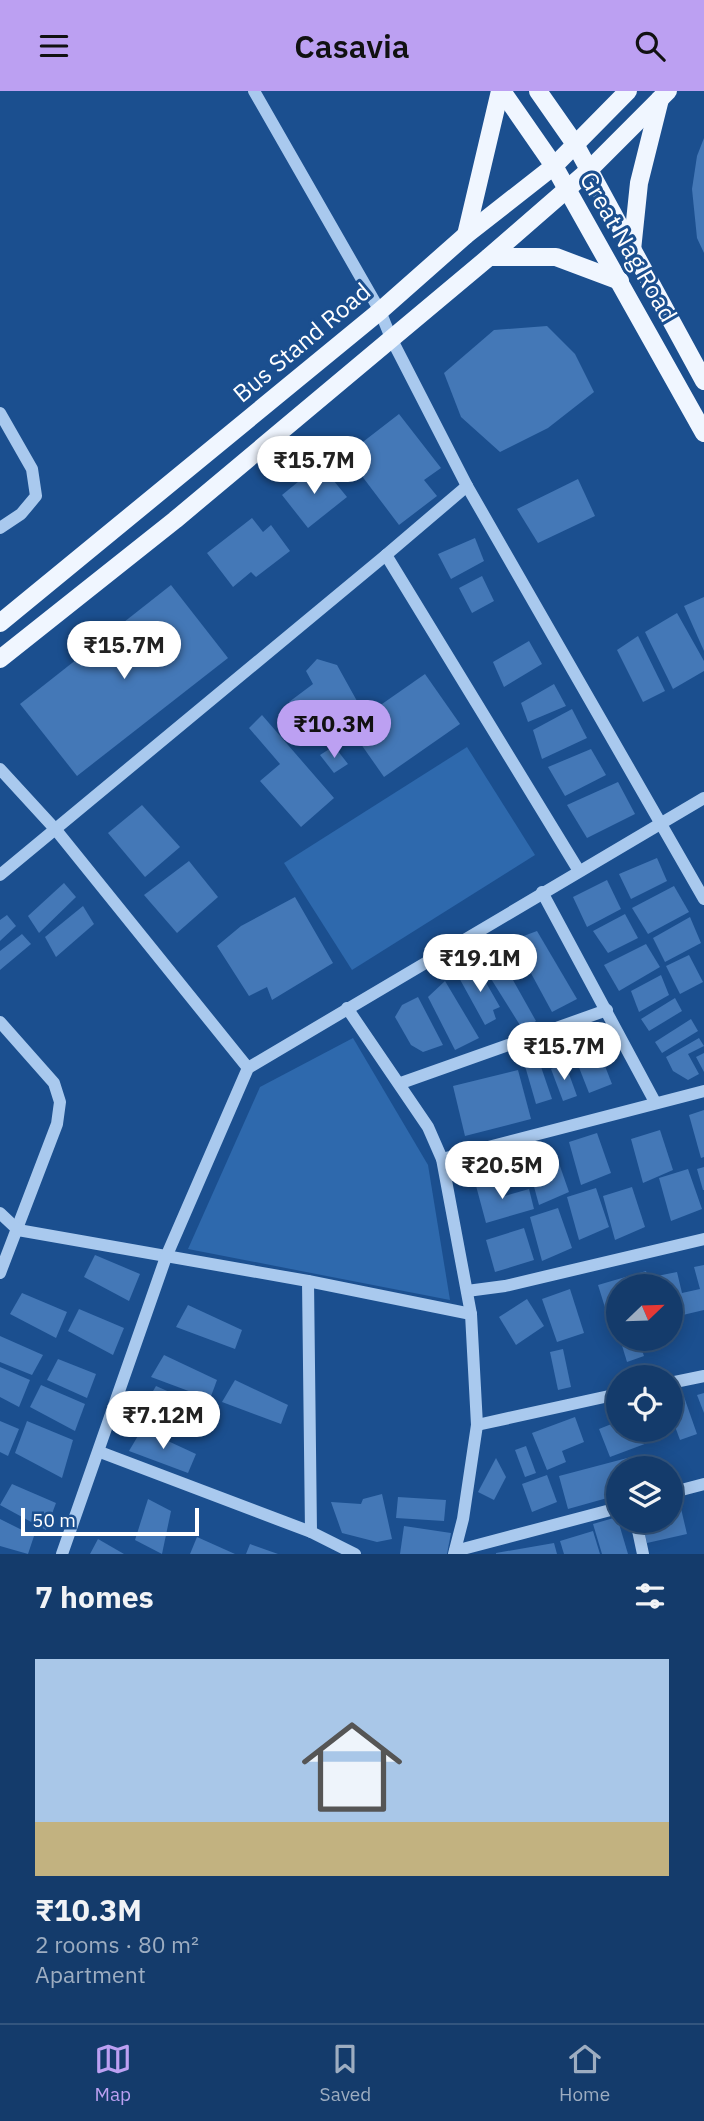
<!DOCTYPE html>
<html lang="en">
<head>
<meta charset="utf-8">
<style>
  body { margin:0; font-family:"IBM Plex Sans",sans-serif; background:#1d4271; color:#f1f3f6; height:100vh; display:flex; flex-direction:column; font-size:26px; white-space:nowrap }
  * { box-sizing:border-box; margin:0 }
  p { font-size:23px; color:#9dadc1 }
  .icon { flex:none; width:38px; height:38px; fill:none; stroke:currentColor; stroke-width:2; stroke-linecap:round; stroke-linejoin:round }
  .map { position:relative; height:1463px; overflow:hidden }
  .panel { display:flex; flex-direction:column; background:#143b6b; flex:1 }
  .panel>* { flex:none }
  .needle { width:46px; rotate:67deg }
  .controls { position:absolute; left:606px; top:1183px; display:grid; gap:14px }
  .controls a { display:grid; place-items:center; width:77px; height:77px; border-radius:50%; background:#143b6b; box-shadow:0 4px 18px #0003,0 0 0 2px #33557e; font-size:35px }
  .scale { position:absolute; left:21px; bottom:18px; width:178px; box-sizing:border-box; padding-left:7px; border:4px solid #fff; border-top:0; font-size:19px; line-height:24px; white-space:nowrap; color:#fff; -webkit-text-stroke:5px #1b4f8f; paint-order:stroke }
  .price { position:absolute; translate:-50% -60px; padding:0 16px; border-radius:24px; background:#fff; color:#222; font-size:23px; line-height:46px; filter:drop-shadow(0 2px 4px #0008) }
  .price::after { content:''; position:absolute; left:50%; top:42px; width:21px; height:16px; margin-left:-10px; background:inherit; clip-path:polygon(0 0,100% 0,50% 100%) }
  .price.selected { background:#bca0f2; color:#111 }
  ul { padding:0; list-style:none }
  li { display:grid; align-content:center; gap:14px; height:371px; padding:0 35px }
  li span { display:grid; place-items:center; height:217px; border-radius:0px; color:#555 }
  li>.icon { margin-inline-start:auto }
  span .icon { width:126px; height:126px; fill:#fffc; stroke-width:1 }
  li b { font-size:30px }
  h2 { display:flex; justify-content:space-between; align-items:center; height:84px; padding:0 35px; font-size:30px }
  header { display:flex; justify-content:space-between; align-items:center; height:91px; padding:0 35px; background:#bca0f2; color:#111; font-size:32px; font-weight:600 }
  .menu { display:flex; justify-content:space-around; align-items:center; height:98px; border-top:2px solid #33557e; background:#143b6b; font-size:19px; color:#9dadc1 }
  .menu a { display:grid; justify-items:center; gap:4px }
  .menu .selected { color:#bca0f2 }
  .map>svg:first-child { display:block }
  .green { fill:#2e69ad }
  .building { fill:#4478b7 }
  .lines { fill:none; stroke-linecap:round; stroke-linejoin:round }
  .minor { stroke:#a9c9ee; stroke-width:12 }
  .major { stroke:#f0f6ff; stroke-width:18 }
  .labels { text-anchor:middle; stroke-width:6; stroke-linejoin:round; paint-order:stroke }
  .street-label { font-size:24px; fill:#fff; stroke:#1b4f8f }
</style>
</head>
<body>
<header><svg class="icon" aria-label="menu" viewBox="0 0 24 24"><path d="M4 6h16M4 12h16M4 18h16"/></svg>Casavia<svg class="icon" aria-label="search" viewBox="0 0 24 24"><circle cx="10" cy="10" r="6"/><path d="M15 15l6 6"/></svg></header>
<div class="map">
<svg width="704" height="1463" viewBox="0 0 704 1463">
  <rect width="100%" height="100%" fill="#1b4f8f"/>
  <g class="green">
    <polygon points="467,656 535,764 352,879 284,772"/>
    <polygon points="353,947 428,1074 450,1209 188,1158 260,996"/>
  </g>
  <g class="building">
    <polygon points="704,47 704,162 697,147 692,98 697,65"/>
    <polygon points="547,235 575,263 594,301 548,337 500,361 461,326 444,282 494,239"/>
    <polygon points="399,323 441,377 424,389 437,405 399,434 346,364"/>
    <polygon points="320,373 347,406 308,437 282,404"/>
    <polygon points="578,388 595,425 538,452 517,418"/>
    <polygon points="252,427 263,441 271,434 290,460 256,486 251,481 233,496 207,462"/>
    <polygon points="475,447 484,470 451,488 438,463"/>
    <polygon points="482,485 494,510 472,522 459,497"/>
    <polygon points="171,494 228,567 77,685 20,613"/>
    <polygon points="704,506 704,560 684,515"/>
    <polygon points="677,522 704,570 704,580 673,598 645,541"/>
    <polygon points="638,545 665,600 643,611 617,559"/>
    <polygon points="529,550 542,573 504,596 493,571"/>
    <polygon points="317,568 337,574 357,610 314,641 289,611 313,593 306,580"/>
    <polygon points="425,583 460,633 384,686 349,636"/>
    <polygon points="554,593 566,615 528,631 521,612"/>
    <polygon points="572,618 587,647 542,668 533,639"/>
    <polygon points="262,624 334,707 301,736 260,690 280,673 249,637"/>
    <polygon points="334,655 348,673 334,682 320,664"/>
    <polygon points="591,658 606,684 565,705 548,676"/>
    <polygon points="618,691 635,723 587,747 567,714"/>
    <polygon points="142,714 180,756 145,786 108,742"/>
    <polygon points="657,767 667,790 631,808 619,783"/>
    <polygon points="189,770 218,806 177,842 144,804"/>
    <polygon points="607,789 621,818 587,836 573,806"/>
    <polygon points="64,792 76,806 39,842 28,825"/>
    <polygon points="674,795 689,821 648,843 632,817"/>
    <polygon points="295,806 333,872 272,909 267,896 249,905 217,855 241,835"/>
    <polygon points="83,815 94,833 56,866 45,846"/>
    <polygon points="625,823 638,847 608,862 593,840"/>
    <polygon points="7,824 16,835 0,850 0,829"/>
    <polygon points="690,826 701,852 665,871 653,847"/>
    <polygon points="537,840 577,908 552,921 513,849"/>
    <polygon points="22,843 31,853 0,879 0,860"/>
    <polygon points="646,853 660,876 619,900 604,874"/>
    <polygon points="496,859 536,930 523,939 478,867"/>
    <polygon points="689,864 703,891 680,903 666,875"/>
    <polygon points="477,876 500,916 493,919 496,928 485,934 457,883"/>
    <polygon points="661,884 669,904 639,921 631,900"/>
    <polygon points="445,890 479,947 455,959 428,906"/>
    <polygon points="418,906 443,954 423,961 411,954 395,926 402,914"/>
    <polygon points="675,907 682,920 649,940 641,928"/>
    <polygon points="691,928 698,940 662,962 655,951"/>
    <polygon points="594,947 612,993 589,1002 571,956"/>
    <polygon points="699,947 704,955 688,963 699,983 688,989 673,980 666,966"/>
    <polygon points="704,962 704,981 696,966"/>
    <polygon points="539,970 552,1008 536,1013 525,975"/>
    <polygon points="565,972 577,1005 563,1010 551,978"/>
    <polygon points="518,979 531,1028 465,1045 453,995"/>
    <polygon points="704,1019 704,1066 701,1067 689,1024"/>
    <polygon points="660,1039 673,1079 643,1092 631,1048"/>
    <polygon points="597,1042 611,1082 581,1094 569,1051"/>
    <polygon points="555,1061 569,1101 539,1114 527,1070"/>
    <polygon points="704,1076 704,1099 703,1099 697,1078"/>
    <polygon points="688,1078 702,1118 671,1130 659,1087"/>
    <polygon points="495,1086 501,1106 529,1098 534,1118 486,1132 475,1091"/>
    <polygon points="632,1096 645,1136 615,1149 603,1105"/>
    <polygon points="596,1097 609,1136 579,1149 567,1106"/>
    <polygon points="558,1117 572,1157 542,1170 530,1126"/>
    <polygon points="524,1137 534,1169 495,1181 486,1149"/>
    <polygon points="95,1164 140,1183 129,1210 84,1186"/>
    <polygon points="704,1174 704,1219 670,1227 670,1195 660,1195 657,1185 677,1181 682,1202 700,1198 694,1176"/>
    <polygon points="646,1180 651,1195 618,1195 618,1241 613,1242 598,1194"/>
    <polygon points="570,1198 584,1242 557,1251 542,1208"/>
    <polygon points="22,1202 67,1221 56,1247 10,1223"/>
    <polygon points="527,1208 544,1235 516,1254 499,1226"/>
    <polygon points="188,1214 242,1239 235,1258 176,1236"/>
    <polygon points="79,1218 124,1237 113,1264 68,1240"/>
    <polygon points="0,1245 43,1264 32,1284 0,1271"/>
    <polygon points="620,1248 638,1248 644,1265 627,1271"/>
    <polygon points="563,1258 571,1296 558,1299 550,1261"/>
    <polygon points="164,1264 217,1289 210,1308 151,1286"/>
    <polygon points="58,1268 96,1283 87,1307 47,1289"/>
    <polygon points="0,1276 30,1289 19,1316 0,1306"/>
    <polygon points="235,1289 288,1314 281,1333 222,1311"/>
    <polygon points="41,1294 85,1313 75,1340 30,1316"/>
    <polygon points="156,1295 210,1319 202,1339 143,1317"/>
    <polygon points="704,1302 704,1322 697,1304"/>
    <polygon points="683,1303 697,1343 680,1349 670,1322 670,1307"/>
    <polygon points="618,1320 618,1339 646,1339 650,1351 610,1366 599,1338 614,1332 611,1323"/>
    <polygon points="575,1326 584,1351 562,1360 566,1371 547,1379 532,1342"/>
    <polygon points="0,1330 19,1338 8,1365 0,1361"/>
    <polygon points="27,1330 73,1349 62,1387 15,1362"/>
    <polygon points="142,1338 196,1363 188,1382 129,1360"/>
    <polygon points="526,1355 536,1382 525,1386 515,1359"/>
    <polygon points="631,1366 634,1377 618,1377 618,1404 568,1418 559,1385"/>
    <polygon points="496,1367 506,1386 494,1409 478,1401"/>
    <polygon points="547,1384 557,1411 532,1421 522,1393"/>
    <polygon points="12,1393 56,1412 46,1439 0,1414"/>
    <polygon points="382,1403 392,1448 377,1451 342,1442 331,1411 361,1413 363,1408"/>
    <polygon points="398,1406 446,1409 444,1430 396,1427"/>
    <polygon points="148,1408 171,1420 162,1463 135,1449"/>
    <polygon points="679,1409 687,1443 647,1452 642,1430 670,1430 670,1411"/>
    <polygon points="617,1426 628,1463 602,1463 593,1433"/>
    <polygon points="0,1428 34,1445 28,1463 0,1455"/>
    <polygon points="404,1435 451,1442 447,1463 400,1463"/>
    <polygon points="593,1440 600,1463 564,1463 560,1450"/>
    <polygon points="197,1446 235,1463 190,1463"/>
    <polygon points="98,1448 124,1463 90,1463"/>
    <polygon points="554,1452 557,1463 496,1463 496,1462"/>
    <polygon points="250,1453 278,1463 246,1463"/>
  </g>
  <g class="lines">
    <g class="minor">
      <polyline points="254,0 380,220 391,247 467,395 704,808"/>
      <polyline points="0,322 32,378 36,405 21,423 0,437"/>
      <polyline points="467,395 386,464 579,780"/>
      <polyline points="0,678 56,739 248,977"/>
      <polyline points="0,784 386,464"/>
      <polyline points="542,801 655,1011"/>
      <polyline points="347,917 428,1036 442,1068 471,1223 477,1334 463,1428 454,1463"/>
      <polyline points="0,931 54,992 60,1011 57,1033 0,1182"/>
      <polyline points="401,992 607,919"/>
      <polyline points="442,1068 704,1000"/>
      <polyline points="0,1122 18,1139 308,1190 471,1223"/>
      <polyline points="308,1190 311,1441"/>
      <polyline points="467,1200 505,1195 704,1148"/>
      <polyline points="670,1292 704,1285"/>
      <polyline points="477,1334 618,1303"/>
      <polyline points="100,1361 311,1441 355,1463"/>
      <polyline points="670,1402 704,1393"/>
      <polyline points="636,1430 643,1463"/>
      <polyline points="455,1460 618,1417"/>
      <polyline points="62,1463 166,1166 248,977 704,707"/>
    </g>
    <g class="major">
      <polyline points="502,0 554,75 704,342"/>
      <polyline points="538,0 575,53 704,290"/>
      <polyline points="466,144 500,0"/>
      <polyline points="632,159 639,92 660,8"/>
      <polyline points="489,166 556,166 620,190"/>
      <polyline points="0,532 380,220 466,144 554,75 628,0"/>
      <polyline points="0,568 175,429 489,166 589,79 668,0"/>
    </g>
  </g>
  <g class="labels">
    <g class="street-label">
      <text transform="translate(628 156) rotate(60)" y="8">Great Nag Road</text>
      <text transform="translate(302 252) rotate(-40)" y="8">Bus Stand Road</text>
    </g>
  </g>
</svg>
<div class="controls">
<a><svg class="needle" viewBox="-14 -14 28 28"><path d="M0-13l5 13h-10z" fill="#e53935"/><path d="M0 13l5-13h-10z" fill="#9dadc1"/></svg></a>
<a><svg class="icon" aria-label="locate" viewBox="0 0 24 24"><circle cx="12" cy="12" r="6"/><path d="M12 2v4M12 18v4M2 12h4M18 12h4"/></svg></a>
<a><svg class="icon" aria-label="layers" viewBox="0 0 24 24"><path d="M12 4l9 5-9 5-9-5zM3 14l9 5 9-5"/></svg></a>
</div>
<div class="scale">50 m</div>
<b class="price" style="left:314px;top:405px">₹15.7M</b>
<b class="price" style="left:124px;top:590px">₹15.7M</b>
<b class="price selected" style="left:334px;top:669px">₹10.3M</b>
<b class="price" style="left:480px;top:903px">₹19.1M</b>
<b class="price" style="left:564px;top:991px">₹15.7M</b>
<b class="price" style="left:502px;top:1110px">₹20.5M</b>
<b class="price" style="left:163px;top:1360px">₹7.12M</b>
</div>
<section class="panel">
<h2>7 homes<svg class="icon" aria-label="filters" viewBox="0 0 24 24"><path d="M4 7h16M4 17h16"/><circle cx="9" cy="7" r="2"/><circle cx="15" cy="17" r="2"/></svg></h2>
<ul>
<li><span style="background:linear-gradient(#a9c7e8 75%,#c2b280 0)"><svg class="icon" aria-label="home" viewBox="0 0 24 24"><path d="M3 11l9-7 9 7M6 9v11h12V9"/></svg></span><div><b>₹10.3M</b><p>2 rooms · 80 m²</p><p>Apartment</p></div></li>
</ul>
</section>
<nav class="menu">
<a class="selected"><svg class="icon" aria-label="map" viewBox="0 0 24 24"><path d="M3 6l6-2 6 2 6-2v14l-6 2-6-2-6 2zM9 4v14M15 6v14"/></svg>Map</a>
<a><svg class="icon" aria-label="saved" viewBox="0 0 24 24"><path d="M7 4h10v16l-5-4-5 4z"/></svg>Saved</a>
<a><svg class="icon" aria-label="home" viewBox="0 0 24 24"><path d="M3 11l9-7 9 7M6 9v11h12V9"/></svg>Home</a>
</nav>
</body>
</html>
